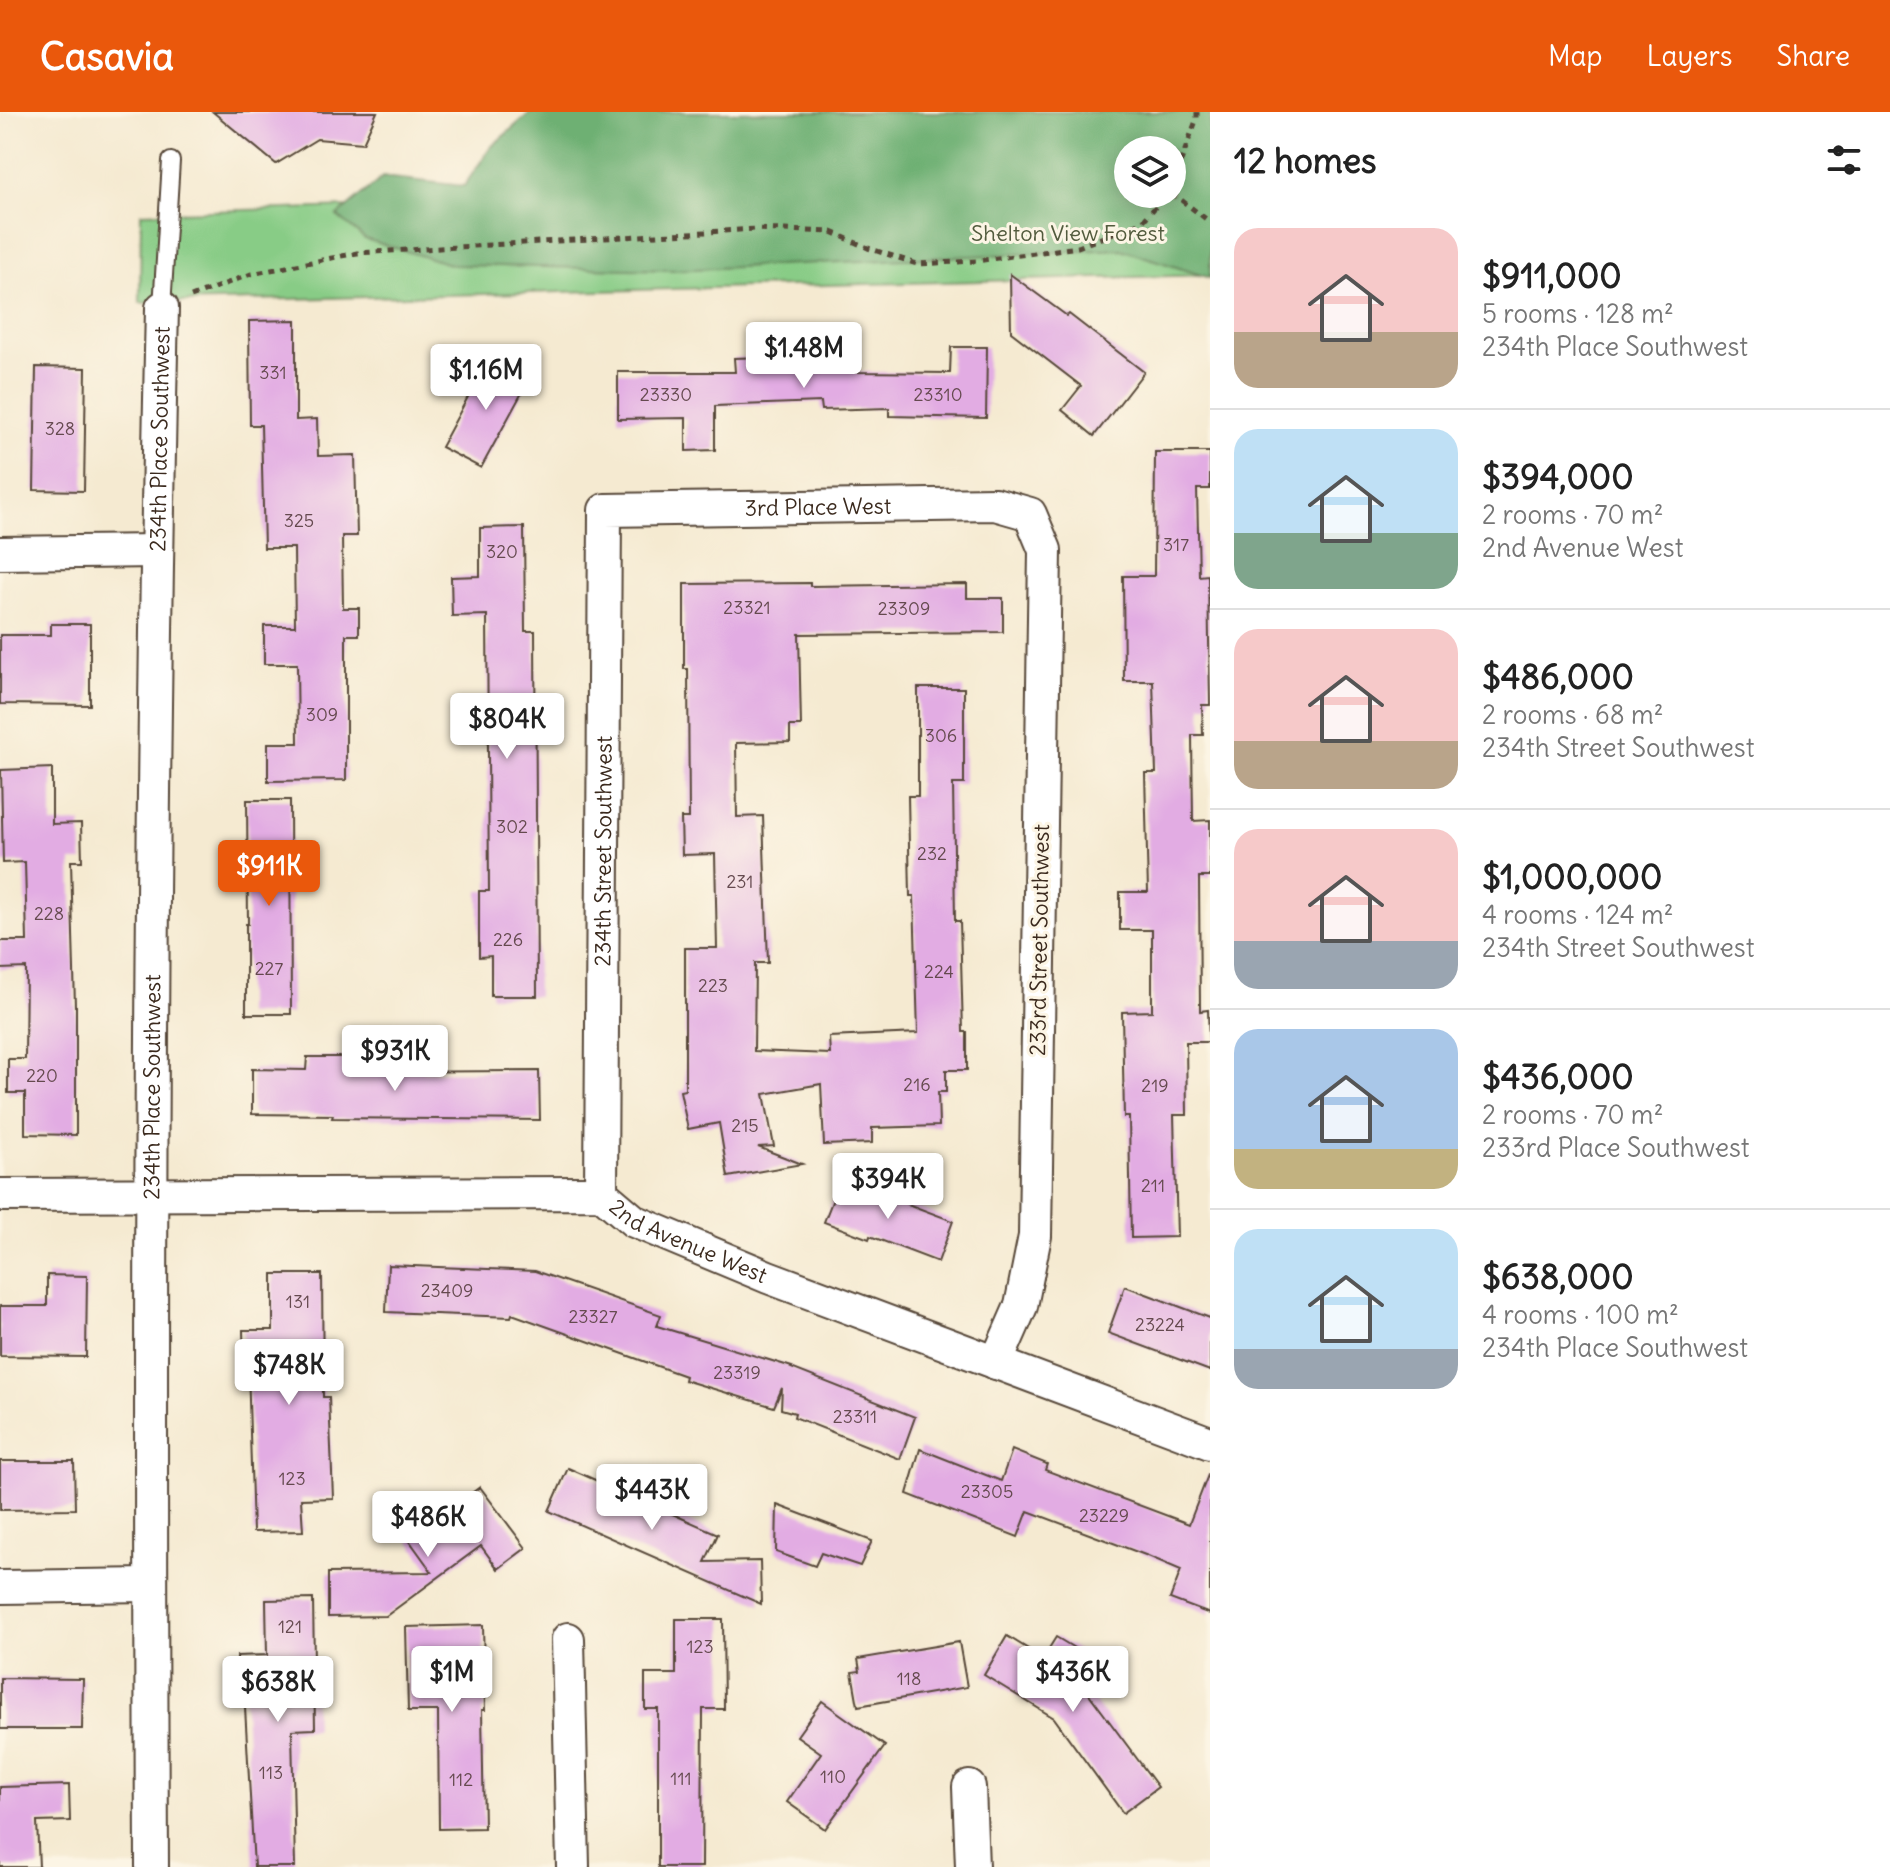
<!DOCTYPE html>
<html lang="en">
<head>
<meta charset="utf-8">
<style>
  body { margin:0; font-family:Delius,sans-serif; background:#f6f6f6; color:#222; height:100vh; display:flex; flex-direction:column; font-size:30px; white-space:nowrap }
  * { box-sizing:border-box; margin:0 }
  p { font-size:26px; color:#767676 }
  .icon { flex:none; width:44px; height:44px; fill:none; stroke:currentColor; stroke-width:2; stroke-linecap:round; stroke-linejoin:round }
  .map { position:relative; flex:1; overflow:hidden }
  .panel { display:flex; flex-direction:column; background:#fff; width:680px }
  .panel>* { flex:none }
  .tools { position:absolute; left:1114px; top:24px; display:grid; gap:16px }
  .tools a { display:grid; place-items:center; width:72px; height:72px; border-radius:50%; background:#fff; box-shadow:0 4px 20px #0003; font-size:40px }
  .price { position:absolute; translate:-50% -68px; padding:0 18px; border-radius:8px; background:#fff; color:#222; font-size:26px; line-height:52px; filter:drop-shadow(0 2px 4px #0008) }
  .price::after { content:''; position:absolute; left:50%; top:48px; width:24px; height:18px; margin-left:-12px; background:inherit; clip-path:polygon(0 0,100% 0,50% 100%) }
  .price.on { background:#ea580c; color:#fff }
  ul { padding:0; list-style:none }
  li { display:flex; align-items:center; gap:24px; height:200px; padding:0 24px }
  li+li { border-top:2px solid #e0e0e0 }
  li span { display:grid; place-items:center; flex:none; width:224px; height:160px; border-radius:24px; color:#555 }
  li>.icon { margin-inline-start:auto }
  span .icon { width:96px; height:96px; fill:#fffc; stroke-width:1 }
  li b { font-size:34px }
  h2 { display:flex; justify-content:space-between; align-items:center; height:96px; padding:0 24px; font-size:34px }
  header { display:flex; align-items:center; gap:48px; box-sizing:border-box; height:112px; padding:0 40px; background:#ea580c; color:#fff }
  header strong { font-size:38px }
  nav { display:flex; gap:44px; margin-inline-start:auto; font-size:28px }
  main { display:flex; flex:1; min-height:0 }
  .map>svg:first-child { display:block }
  .green { fill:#88cc86; stroke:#627b52; stroke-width:2; fill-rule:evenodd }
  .forest { fill:#6eb073; stroke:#546d48; stroke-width:2; fill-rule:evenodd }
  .building { fill:#e2ace3 }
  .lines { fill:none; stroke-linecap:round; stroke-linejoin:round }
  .lane-casing { stroke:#574739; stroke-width:20 }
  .street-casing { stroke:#574739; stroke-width:36 }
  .path { stroke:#574739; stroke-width:5; stroke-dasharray:6 6; stroke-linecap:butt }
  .lane { stroke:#fff; stroke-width:16 }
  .street { stroke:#fff; stroke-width:32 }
  .labels { text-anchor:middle; stroke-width:6; stroke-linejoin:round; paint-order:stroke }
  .number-label { font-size:18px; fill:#654a4f }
  .park-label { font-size:22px; fill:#525b3d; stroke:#fcf5e5 }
  .street-label { font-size:22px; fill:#3b2a1e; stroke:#fcf5e5 }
</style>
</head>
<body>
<header>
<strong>Casavia</strong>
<nav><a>Map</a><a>Layers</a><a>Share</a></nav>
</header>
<main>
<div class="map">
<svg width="1210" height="1755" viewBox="0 0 1210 1755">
  <rect width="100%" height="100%" fill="#fcf5e5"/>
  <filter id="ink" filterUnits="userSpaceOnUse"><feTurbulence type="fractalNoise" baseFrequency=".0125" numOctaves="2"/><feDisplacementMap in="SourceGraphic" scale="16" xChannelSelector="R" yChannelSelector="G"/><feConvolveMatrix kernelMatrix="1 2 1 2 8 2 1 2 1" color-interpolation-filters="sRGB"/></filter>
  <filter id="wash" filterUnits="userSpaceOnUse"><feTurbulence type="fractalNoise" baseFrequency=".006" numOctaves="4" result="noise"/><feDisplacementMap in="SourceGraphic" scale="32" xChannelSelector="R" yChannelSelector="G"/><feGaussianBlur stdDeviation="1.8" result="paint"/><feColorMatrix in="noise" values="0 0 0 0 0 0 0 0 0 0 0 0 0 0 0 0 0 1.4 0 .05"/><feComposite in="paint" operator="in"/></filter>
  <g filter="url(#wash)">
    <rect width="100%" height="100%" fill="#f5ead1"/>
    <path class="green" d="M1122 0H1210V163L140 191 141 101 1120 73ZM1128 38H1172V82H1128Z"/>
    <path class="forest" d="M531 0H1210V166L1121 137 673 158 453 153 365 127 337 104 383 65 464 74 491 35ZM1128 38H1172V82H1128Z"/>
    <g id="blocks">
      <g class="building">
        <polygon points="213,0 377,0 363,31 317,27 276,52"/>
        <polygon points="1010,162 1067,204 1069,202 1144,260 1094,324 1062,298 1081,274 1011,220"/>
        <polygon points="296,208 296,308 317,307 318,344 355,343 357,424 342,424 343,496 359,496 359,523 346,523 346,668 268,669 268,631 298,631 297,552 264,552 264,514 295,514 294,436 264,436 261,313 250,313 249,209"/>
        <polygon points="951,235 987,235 986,306 889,304 889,296 822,298 821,290 715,294 715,338 686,339 686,306 618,307 618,260 735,260 734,246 853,242 854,260 950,261"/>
        <polygon points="490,244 530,266 481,356 441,335"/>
        <polygon points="36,255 86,256 84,379 34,378"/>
        <polygon points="1155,340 1210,340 1210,377 1197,377 1199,464 1208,463 1210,593 1202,593 1203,623 1192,623 1193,709 1210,708 1210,765 1199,765 1200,899 1208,898 1209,930 1186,930 1187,1003 1174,1003 1177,1125 1131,1126 1129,1005 1124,1005 1122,900 1152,899 1152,818 1120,818 1120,780 1148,780 1145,661 1156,661 1153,569 1124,569 1123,464 1154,464"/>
        <polygon points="524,415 525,519 535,519 537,884 491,884 491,844 479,845 479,779 489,779 487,503 452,504 451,465 480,464 480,416"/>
        <polygon points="810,471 810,474 967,472 967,486 1003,486 1003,520 799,522 801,614 790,614 790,630 736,631 737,705 763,704 768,851 755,851 754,939 830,942 829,925 918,921 914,784 910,784 908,684 918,684 918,576 964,576 964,672 953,672 955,809 960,809 963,920 967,920 967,958 946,958 946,980 938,980 939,1014 872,1016 872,1031 824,1033 821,972 764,982 774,1034 758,1035 802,1052 728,1065 719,1011 688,1017 680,979 685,978 685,836 717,836 715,742 682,743 681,706 689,706 688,557 684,557 684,472"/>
        <polygon points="51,512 90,512 90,593 0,592 0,523 51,523"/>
        <polygon points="52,656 52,712 81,711 82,749 71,749 75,894 76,894 76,1023 25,1022 25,981 8,981 8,947 25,947 26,856 0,857 0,829 27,829 25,750 3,751 1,658"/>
        <polygon points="247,688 290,688 291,902 246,902 246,812 248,812"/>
        <polygon points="307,945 366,945 366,960 539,959 540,1008 332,1006 333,1003 252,1002 252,957 306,958"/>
        <polygon points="841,1067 953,1109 938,1150 870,1124 869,1127 824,1110"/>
        <polygon points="388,1153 535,1159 661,1203 657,1214 792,1255 791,1256 915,1305 900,1347 794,1305 795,1301 781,1297 782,1276 774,1295 684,1268 685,1264 512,1202 511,1205 386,1200"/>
        <polygon points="273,1162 322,1162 323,1285 329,1285 333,1386 301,1387 303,1419 253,1420 248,1255 244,1255 243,1218 273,1218"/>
        <polygon points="47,1163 87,1164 86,1245 0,1244 0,1194 47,1194"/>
        <polygon points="1125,1174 1210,1206 1210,1259 1108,1221"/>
        <polygon points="920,1337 1001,1369 1012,1338 1047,1352 1045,1358 1189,1412 1208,1363 1210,1363 1210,1502 1170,1487 1181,1458 1148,1444 1028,1399 1018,1425 907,1382"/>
        <polygon points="0,1349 74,1349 75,1397 0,1398"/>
        <polygon points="568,1356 718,1422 705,1450 760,1449 761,1492 549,1399"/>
        <polygon points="480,1375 526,1436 498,1457 481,1434 386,1504 328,1505 328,1461 432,1460 409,1428"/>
        <polygon points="777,1393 872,1429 860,1454 821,1441 815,1454 776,1440"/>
        <polygon points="313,1487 315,1617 292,1618 295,1755 254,1755 244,1578 237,1579 237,1544 267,1543 266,1488"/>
        <polygon points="676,1507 723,1507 724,1597 703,1597 702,1755 658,1755 658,1597 645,1597 645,1562 676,1562"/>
        <polygon points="483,1513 485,1598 482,1598 484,1716 439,1717 438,1599 408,1599 406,1515"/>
        <polygon points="1007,1524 1043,1546 1056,1525 1091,1546 1078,1567 1158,1675 1123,1701 1054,1606 984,1563"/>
        <polygon points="959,1530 967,1575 858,1594 852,1560 860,1559 858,1547"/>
        <polygon points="0,1566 83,1567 82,1617 0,1617"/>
        <polygon points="822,1589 885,1634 825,1717 787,1690 821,1641 797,1624"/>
        <polygon points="69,1673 70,1709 37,1710 39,1755 0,1755 0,1675"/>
      </g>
    </g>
  </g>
  <g filter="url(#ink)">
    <use href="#blocks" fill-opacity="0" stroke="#574739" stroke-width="2"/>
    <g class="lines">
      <defs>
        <polyline id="lane" points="162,196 171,49"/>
        <g id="street">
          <polyline points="0,441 157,439"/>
          <path id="s1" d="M601 1081 605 398 995 392 1030 402 1045 438 1035 1124 1021 1194 996 1251"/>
          <path id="s2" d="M0 1083 601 1081 634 1109 768 1165 1210 1331"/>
          <polyline points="0,1475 151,1473"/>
          <polyline points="568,1527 573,1755"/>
          <polyline points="969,1675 972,1755"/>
          <path id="s3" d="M152 1755C150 1235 150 715 162 196"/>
        </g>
      </defs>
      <use href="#lane" class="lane-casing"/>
      <use href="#street" class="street-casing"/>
      <g class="path">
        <polyline points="1172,73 1197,6 1197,0"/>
        <polyline points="1172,81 1210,110"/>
        <polyline points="191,185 251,162 357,141 756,117 832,120 868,136 917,152 976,149 1078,135 1142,110 1167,82"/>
      </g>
      <use href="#lane" class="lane"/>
      <use href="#street" class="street"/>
    </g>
  </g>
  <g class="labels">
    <g class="number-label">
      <text x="273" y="267">331</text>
      <text x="666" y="289">23330</text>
      <text x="938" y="289">23310</text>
      <text x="60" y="323">328</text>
      <text x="299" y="415">325</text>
      <text x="1176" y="439">317</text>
      <text x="502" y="446">320</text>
      <text x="747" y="502">23321</text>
      <text x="904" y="503">23309</text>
      <text x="322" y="609">309</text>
      <text x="941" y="630">306</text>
      <text x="512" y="721">302</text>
      <text x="932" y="748">232</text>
      <text x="740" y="776">231</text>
      <text x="49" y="808">228</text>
      <text x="508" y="834">226</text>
      <text x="269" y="863">227</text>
      <text x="939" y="866">224</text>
      <text x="713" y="880">223</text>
      <text x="42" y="970">220</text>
      <text x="917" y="979">216</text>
      <text x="1155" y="980">219</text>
      <text x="745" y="1020">215</text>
      <text x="1153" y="1080">211</text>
      <text x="447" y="1185">23409</text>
      <text x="298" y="1196">131</text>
      <text x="593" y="1211">23327</text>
      <text x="1160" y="1219">23224</text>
      <text x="737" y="1267">23319</text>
      <text x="855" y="1311">23311</text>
      <text x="292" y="1373">123</text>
      <text x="987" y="1386">23305</text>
      <text x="1104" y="1410">23229</text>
      <text x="290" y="1521">121</text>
      <text x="700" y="1541">123</text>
      <text x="909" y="1573">118</text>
      <text x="271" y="1667">113</text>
      <text x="833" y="1671">110</text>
      <text x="681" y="1673">111</text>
      <text x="461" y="1674">112</text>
    </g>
    <g class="park-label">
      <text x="1068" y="129">Shelton View Forest</text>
    </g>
    <g class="street-label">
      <text dy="8" stroke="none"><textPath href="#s3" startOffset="1428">234th Place Southwest</textPath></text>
      <text dy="8" stroke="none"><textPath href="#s1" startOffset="896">3rd Place West</textPath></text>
      <text dy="8" stroke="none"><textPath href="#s1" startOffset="342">234th Street Southwest</textPath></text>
      <text transform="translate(1039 828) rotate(-89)" y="8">233rd Street Southwest</text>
      <text dy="8" stroke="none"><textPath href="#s3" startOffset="780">234th Place Southwest</textPath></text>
      <text dy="8" stroke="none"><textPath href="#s2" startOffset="702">2nd Avenue West</textPath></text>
    </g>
  </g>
</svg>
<div class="tools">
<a><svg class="icon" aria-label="layers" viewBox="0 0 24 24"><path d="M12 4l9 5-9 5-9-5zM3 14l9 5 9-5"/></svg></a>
</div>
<b class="price" style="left:804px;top:278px">$1.48M</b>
<b class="price" style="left:486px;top:300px">$1.16M</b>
<b class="price" style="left:507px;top:649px">$804K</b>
<b class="price on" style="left:269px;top:796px">$911K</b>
<b class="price" style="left:395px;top:981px">$931K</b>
<b class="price" style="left:888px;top:1109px">$394K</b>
<b class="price" style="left:289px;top:1295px">$748K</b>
<b class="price" style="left:652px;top:1420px">$443K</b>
<b class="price" style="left:428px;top:1447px">$486K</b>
<b class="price" style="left:452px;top:1602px">$1M</b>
<b class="price" style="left:1073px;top:1602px">$436K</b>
<b class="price" style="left:278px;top:1612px">$638K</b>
</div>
<section class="panel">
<h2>12 homes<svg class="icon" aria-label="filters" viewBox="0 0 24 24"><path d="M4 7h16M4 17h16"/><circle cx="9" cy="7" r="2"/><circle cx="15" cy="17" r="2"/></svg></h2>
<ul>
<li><span style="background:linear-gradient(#f6c9c9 65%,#b9a48a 0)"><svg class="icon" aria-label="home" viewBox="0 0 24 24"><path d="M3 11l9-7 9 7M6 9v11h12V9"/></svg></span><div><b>$911,000</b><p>5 rooms · 128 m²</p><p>234th Place Southwest</p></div></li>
<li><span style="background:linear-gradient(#bfe0f5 65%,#7fa58c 0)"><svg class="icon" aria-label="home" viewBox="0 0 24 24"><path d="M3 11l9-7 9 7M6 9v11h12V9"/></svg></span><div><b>$394,000</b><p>2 rooms · 70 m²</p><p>2nd Avenue West</p></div></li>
<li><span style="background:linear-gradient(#f6c9c9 70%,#b9a48a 0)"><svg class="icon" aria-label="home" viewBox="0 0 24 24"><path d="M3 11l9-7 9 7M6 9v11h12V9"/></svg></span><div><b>$486,000</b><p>2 rooms · 68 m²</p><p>234th Street Southwest</p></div></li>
<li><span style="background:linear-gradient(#f6c9c9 70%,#9aa5b1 0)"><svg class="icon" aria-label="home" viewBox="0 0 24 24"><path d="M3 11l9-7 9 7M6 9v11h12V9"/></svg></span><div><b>$1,000,000</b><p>4 rooms · 124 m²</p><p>234th Street Southwest</p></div></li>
<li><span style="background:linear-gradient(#a9c7e8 75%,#c2b280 0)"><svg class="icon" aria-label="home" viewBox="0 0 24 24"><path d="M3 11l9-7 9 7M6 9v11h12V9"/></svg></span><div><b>$436,000</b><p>2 rooms · 70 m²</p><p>233rd Place Southwest</p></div></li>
<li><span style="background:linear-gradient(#bfe0f5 75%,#9aa5b1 0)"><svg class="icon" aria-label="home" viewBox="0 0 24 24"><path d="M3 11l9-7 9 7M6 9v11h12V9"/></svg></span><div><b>$638,000</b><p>4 rooms · 100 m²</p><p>234th Place Southwest</p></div></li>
</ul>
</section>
</main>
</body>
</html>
